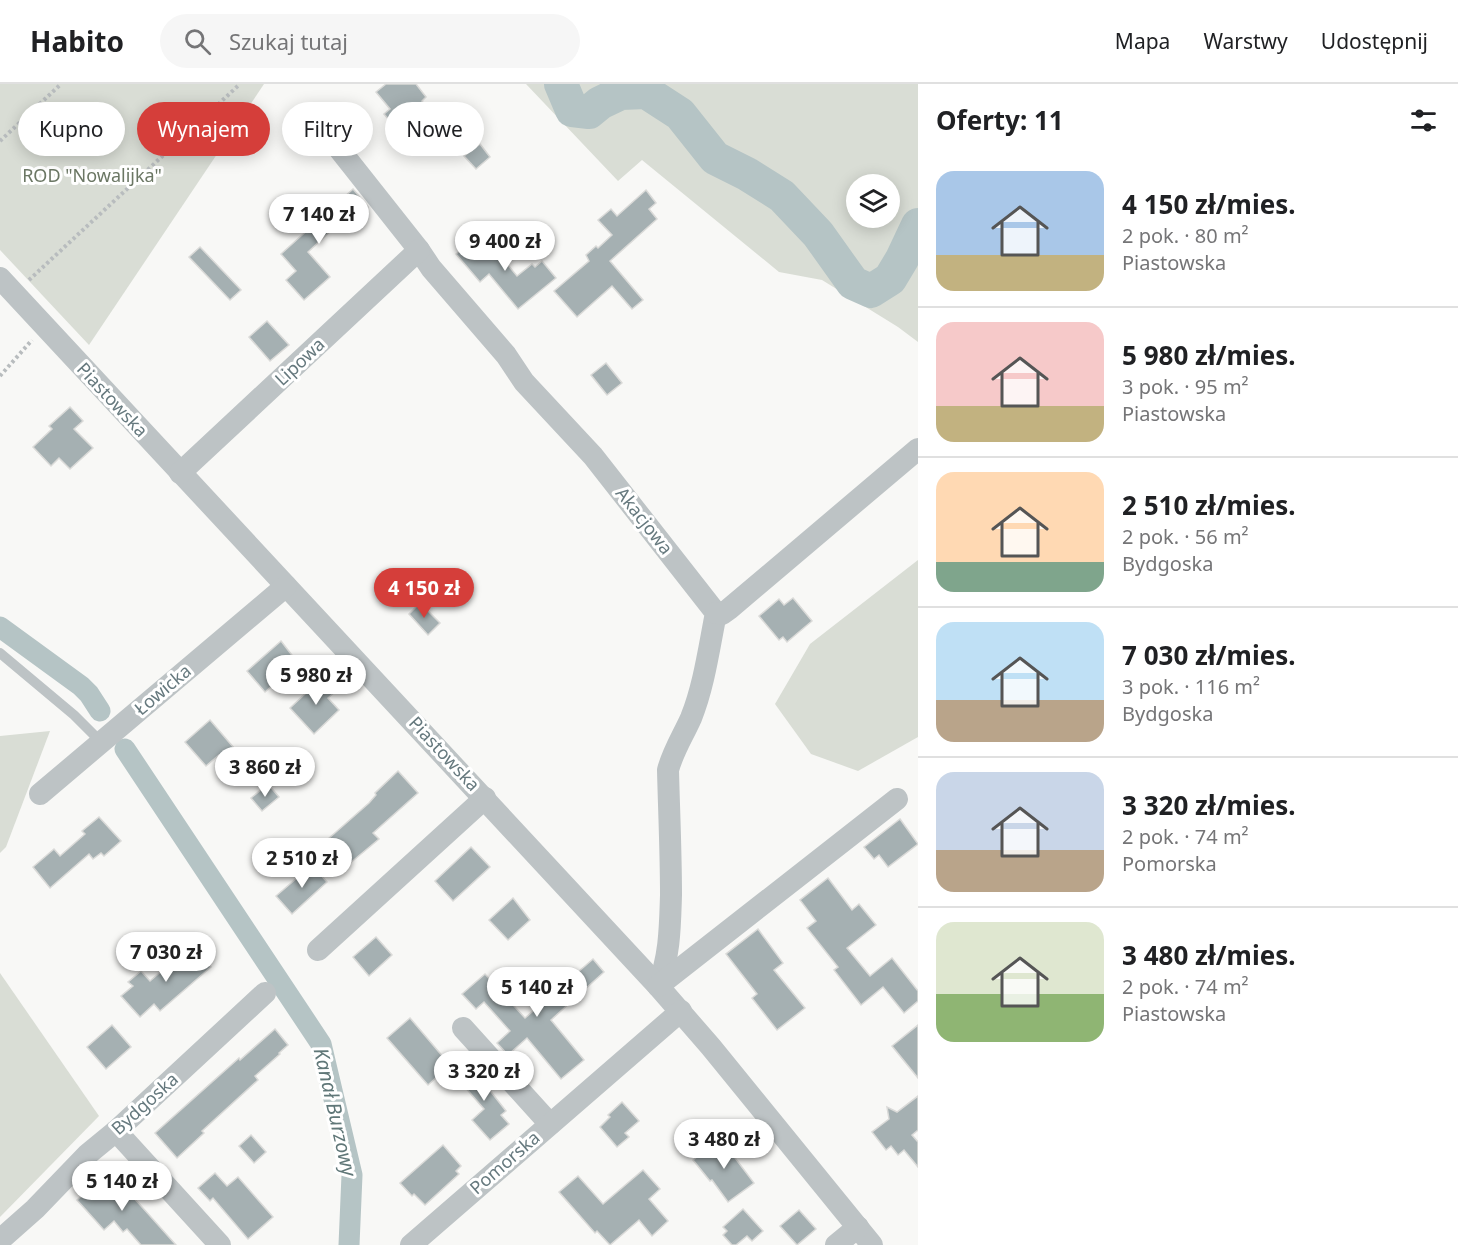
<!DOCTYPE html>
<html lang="pl">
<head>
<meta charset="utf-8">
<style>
  body { margin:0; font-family:"Noto Sans",sans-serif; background:#f6f6f6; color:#202124; height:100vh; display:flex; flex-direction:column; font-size:22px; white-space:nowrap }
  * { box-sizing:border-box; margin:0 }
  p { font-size:20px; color:#757577 }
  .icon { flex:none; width:33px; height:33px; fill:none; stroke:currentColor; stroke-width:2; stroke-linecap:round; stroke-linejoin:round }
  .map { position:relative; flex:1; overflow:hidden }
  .details { display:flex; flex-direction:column; background:#fff; width:540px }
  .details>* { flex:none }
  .banner { position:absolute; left:18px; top:18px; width:570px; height:54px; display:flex; gap:12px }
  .fabs { position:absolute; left:846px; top:90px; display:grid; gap:12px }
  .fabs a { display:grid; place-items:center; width:54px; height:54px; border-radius:50%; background:#fff; box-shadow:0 3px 15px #0003; font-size:30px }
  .price { position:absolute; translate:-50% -51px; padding:0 14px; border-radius:21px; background:#fff; color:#222; font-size:20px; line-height:39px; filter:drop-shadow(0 2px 3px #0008) }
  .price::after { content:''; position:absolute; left:50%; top:36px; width:18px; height:14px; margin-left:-9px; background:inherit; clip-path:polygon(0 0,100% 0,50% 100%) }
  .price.current { background:#d53e3a; color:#fff }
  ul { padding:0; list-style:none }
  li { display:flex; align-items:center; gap:18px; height:150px; padding:0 18px }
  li+li { border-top:2px solid #e0e0e0 }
  li span { display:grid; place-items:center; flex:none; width:168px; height:120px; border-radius:18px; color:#555 }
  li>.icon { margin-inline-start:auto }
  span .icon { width:72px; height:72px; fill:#fffc; stroke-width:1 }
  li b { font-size:26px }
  h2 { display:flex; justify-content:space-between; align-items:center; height:72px; padding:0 18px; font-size:26px }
  .chip { padding:0 21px; border-radius:27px; background:#fff; box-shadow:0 3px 15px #0003; font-size:21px; line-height:54px }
  .chip.current { background:#d53e3a; color:#fff }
  header { display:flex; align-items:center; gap:36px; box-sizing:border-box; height:84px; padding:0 30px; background:#fff; border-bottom:2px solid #e0e0e0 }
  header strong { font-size:28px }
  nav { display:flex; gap:33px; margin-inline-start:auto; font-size:21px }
  .search { width:420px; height:54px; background:#f6f6f6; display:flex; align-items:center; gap:15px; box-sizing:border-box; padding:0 21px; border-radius:33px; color:#757577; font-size:22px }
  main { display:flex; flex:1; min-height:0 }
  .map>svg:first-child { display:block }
  .green { fill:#d9ddd5; fill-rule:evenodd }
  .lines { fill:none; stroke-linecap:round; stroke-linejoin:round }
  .canal { stroke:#b5c4c5; stroke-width:21 }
  .river { stroke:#b5c4c5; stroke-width:34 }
  .building { fill:#a5b0b2; stroke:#dadad8; stroke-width:1.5 }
  .path { stroke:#b8bcbe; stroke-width:4; stroke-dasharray:3 3; stroke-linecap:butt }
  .service { stroke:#bdc3c5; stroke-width:10 }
  .minor { stroke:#bdc3c5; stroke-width:22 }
  .labels { text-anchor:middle; stroke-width:6; stroke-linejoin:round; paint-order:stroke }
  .park-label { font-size:18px; fill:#6b7764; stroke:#fff }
  .street-label { font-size:18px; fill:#66797e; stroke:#fff }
  .water-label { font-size:20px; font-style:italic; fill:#607778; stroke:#fff }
</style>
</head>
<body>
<header>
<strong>Habito</strong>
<div class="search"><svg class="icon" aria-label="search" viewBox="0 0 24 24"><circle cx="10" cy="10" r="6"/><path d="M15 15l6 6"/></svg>Szukaj tutaj</div>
<nav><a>Mapa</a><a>Warstwy</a><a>Udostępnij</a></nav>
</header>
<main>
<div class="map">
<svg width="918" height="1161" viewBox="0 0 918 1161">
  <rect width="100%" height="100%" fill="#f8f8f6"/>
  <g class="green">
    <polygon points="0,0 264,0 89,261 0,166"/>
    <path d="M526 0H918V258L898 243 822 196 779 188 642 76 618 97ZM856 100H890V134H856Z"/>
    <polygon points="918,476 918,653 858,687 811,670 775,620 810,560"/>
    <polygon points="50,647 6,763 0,769 0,652"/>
    <polygon points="0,889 99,1032 0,1133"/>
  </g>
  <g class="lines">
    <g class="canal">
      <polyline points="0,543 81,602 89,610 100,627"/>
      <polyline points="125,665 321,960 352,1091 349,1161"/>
    </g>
    <polyline class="river" points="561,0 572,26 589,28 600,19 621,9 646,8 680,30 715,74 747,90 782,112 818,150 853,199 871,207 890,195 902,175 918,141"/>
  </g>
  <g class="building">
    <polygon points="386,0 416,0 426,13 422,17 438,39 409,59 384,30 390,25 376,8"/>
    <polygon points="480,60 490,73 476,85 464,72"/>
    <polygon points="353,105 368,123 341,148 336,142 308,168 330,193 304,216 286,196 296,187 281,170"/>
    <polygon points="646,106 656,119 649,125 657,135 610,177 643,216 632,225 612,202 577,233 554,207 589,177 586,171 596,162 598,164 612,151 598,136 611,125 617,132"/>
    <polygon points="484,152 517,192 532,180 535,183 542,177 556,194 518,225 489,190 480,198 456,170 474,155 477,158"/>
    <polygon points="200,163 241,206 230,216 189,173"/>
    <polygon points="267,237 289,261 270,277 249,253"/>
    <polygon points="606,279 622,299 607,311 591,291"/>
    <polygon points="70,323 83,337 74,345 93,364 70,385 59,374 51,382 33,363 52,345 49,342"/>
    <polygon points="793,514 812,537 787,558 783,553 779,556 759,532 779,515 784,521"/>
    <polygon points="420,519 440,539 428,551 409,530"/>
    <polygon points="281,557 298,579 265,608 247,587"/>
    <polygon points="324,592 337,606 328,614 339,626 314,650 290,624"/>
    <polygon points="210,636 234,664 222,674 219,671 206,682 185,658"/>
    <polygon points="398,687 418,709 373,749 379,755 349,780 328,755 369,719 376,711 375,709"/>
    <polygon points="268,700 279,713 262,727 251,714"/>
    <polygon points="99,733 121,757 104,772 101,769 93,775 89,770 50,804 33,783 54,765 60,772 85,750 82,747"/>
    <polygon points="900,735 918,760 888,783 879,771 874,775 864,763"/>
    <polygon points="471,763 490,783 453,817 435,797"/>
    <polygon points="312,781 327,798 292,830 276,812"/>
    <polygon points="828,794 852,826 859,820 876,841 847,864 870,892 892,874 918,907 918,917 904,929 883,903 861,921 834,886 838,883 807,844 816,837 800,816"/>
    <polygon points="513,814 530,836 508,856 489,836"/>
    <polygon points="758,845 783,879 774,886 805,924 777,946 752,914 757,910 726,870"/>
    <polygon points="376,853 392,871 369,892 353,873"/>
    <polygon points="192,861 211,883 160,927 154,920 140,933 121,912 133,902 128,898 141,887 150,897"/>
    <polygon points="593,875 604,888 551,936 584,976 561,995 527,954 508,971 497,959 510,947 484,918 476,925 462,910 485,890 525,934"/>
    <polygon points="410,934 450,981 428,1001 387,954"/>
    <polygon points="112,941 131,963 106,985 87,963"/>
    <polygon points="918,941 918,994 892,962"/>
    <polygon points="275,945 288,961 279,969 280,970 255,992 258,996 202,1047 204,1049 177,1074 155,1049 239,974 240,976"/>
    <polygon points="475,978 487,992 486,994 488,996 484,999 506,1027 501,1031 509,1040 490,1056 472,1036 484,1025 457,994"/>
    <polygon points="918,1012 918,1046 912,1051 918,1058 918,1083 904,1066 898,1071 891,1062 886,1066 872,1048 889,1035 887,1023 897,1028"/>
    <polygon points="622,1018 639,1037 625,1049 629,1053 617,1063 600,1043 610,1033 608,1031"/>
    <polygon points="251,1051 266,1068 254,1079 239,1062"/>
    <polygon points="720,1054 754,1099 728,1118 712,1096 710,1097 693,1076"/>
    <polygon points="443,1061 461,1082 456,1087 459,1090 425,1121 414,1110 412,1112 400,1099"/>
    <polygon points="643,1086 660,1105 649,1115 668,1137 652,1152 639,1136 610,1161 597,1147 595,1149 559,1108 578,1092 603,1120"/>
    <polygon points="109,1087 142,1123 176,1161 141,1161 127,1145 123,1148 114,1137 104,1146 77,1116"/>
    <polygon points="215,1089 227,1102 238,1093 273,1133 248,1155 213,1114 210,1117 198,1104"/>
    <polygon points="743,1125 763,1147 752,1157 747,1152 736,1161 732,1161 723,1151 727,1147 723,1143"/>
    <polygon points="799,1126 816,1145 797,1161 780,1142"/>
  </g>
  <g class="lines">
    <g class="path">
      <polyline points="0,57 61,0"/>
      <polyline points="29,196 240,0"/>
      <polyline points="0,292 32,256"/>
    </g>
    <polyline class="service" points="0,569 74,631 102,659"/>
    <g class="minor">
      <path d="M328 51 419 166 431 184 506 271 524 298 593 372 716 529C709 564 704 602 691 634 683 652 673 667 668 686 669 727 671 769 671 811 670 842 670 872 658 902"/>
      <polyline points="0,194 658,902 711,963 872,1161"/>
      <polyline points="180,389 419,166"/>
      <polyline points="716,529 722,530 729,525 918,365"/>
      <polyline points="40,710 286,502"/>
      <polyline points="318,866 485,714"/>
      <polyline points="658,902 897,715"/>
      <polyline points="463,944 550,1040"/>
      <polyline points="116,1047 220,1161"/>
      <polyline points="0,1156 35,1125 88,1070 116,1047 265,909"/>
      <polyline points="411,1161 681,927"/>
      <polyline points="836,1161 858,1143"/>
    </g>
  </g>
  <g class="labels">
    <g class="park-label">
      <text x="92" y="98">ROD "Nowalijka"</text>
    </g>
    <g class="street-label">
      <text transform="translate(300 278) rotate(-43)" y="6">Lipowa</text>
      <text transform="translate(112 316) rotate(47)" y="6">Piastowska</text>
      <text transform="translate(644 437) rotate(52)" y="6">Akacjowa</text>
      <text transform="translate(163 606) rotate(-40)" y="6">Łowicka</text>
      <text transform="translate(444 670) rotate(47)" y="6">Piastowska</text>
      <text transform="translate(145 1020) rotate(-42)" y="6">Bydgoska</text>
      <text transform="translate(505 1079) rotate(-41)" y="6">Pomorska</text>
    </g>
    <g class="water-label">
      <text transform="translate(335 1028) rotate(77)" y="7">Kanał Burzowy</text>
    </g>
  </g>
</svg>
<div class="fabs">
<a><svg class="icon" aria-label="layers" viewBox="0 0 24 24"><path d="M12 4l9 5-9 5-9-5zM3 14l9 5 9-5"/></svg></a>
</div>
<b class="price" style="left:319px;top:161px">7 140 zł</b>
<b class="price" style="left:505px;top:188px">9 400 zł</b>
<b class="price current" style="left:424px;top:535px">4 150 zł</b>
<b class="price" style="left:316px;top:622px">5 980 zł</b>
<b class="price" style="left:265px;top:714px">3 860 zł</b>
<b class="price" style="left:302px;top:805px">2 510 zł</b>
<b class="price" style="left:166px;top:899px">7 030 zł</b>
<b class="price" style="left:537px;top:934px">5 140 zł</b>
<b class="price" style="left:484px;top:1018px">3 320 zł</b>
<b class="price" style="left:724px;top:1086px">3 480 zł</b>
<b class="price" style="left:122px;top:1128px">5 140 zł</b>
<div class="banner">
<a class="chip">Kupno</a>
<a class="chip current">Wynajem</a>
<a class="chip">Filtry</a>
<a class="chip">Nowe</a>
</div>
</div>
<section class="details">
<h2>Oferty: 11<svg class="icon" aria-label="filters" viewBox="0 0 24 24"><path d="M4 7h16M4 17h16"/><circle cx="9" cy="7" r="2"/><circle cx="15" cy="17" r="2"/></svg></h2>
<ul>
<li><span style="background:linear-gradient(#a9c7e8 70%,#c2b280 0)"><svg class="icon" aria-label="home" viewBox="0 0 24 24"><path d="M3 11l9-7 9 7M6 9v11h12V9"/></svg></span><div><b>4 150 zł/mies.</b><p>2 pok. · 80 m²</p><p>Piastowska</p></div></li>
<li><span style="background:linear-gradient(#f6c9c9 70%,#c2b280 0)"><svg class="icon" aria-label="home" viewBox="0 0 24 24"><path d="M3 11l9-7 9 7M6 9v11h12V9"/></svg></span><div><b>5 980 zł/mies.</b><p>3 pok. · 95 m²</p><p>Piastowska</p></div></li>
<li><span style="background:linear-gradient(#ffd9b3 75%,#7fa58c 0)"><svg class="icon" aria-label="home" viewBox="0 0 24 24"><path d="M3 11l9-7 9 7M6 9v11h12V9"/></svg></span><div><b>2 510 zł/mies.</b><p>2 pok. · 56 m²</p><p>Bydgoska</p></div></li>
<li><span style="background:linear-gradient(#bfe0f5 65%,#b9a48a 0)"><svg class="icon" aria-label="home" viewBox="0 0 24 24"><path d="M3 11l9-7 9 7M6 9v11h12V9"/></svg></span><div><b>7 030 zł/mies.</b><p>3 pok. · 116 m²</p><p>Bydgoska</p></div></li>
<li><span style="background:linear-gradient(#c9d6e8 65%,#b9a48a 0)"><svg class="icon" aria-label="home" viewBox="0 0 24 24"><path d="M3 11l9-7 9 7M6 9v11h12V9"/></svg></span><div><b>3 320 zł/mies.</b><p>2 pok. · 74 m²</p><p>Pomorska</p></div></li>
<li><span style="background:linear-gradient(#dfe7d0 60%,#8fb573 0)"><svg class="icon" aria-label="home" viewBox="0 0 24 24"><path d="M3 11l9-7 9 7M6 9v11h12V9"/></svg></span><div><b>3 480 zł/mies.</b><p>2 pok. · 74 m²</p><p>Piastowska</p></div></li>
</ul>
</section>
</main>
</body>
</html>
